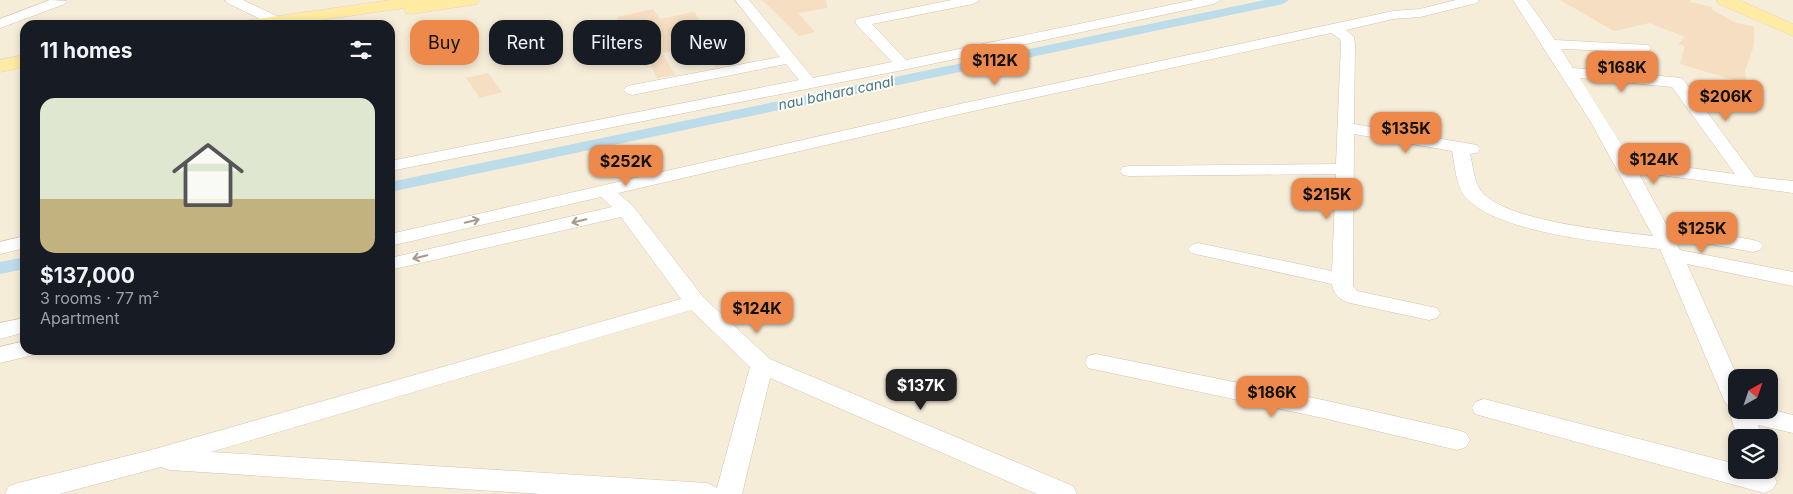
<!DOCTYPE html>
<html lang="en">
<head>
<meta charset="utf-8">
<style>
  body { margin:0; font-family:Inter,sans-serif; background:#20242c; color:#f1f3f6; height:100vh; display:flex; flex-direction:column; font-size:19px; white-space:nowrap }
  * { box-sizing:border-box; margin:0 }
  p { font-size:16px; color:#9ea1a6 }
  .icon { flex:none; width:28px; height:28px; fill:none; stroke:currentColor; stroke-width:2; stroke-linecap:round; stroke-linejoin:round }
  .map { position:relative; flex:1; overflow:hidden }
  .details { position:absolute; left:20px; top:20px; width:375px; height:335px; display:flex; flex-direction:column; background:#171b24; border-radius:15px; box-shadow:0 2px 8px #0003 }
  .details>* { flex:none }
  .banner { position:absolute; left:410px; top:20px; width:475px; height:45px; display:flex; gap:10px }
  .needle { width:32px; rotate:40deg }
  .tools { position:absolute; left:1728px; top:369px; display:grid; gap:10px }
  .tools a { display:grid; place-items:center; width:50px; height:50px; border-radius:10px; background:#171b24; box-shadow:0 2px 8px #0003; font-size:25px }
  .price { position:absolute; translate:-50% -42px; padding:0 11px; border-radius:10px; background:#ed894a; color:#111; font-size:16px; line-height:32px; filter:drop-shadow(0 1px 2px #0008) }
  .price::after { content:''; position:absolute; left:50%; top:30px; width:15px; height:11px; margin-left:-8px; background:inherit; clip-path:polygon(0 0,100% 0,50% 100%) }
  .price.current { background:#222; color:#fff }
  ul { padding:0; list-style:none }
  li { display:grid; align-content:center; gap:10px; height:265px; padding:0 20px }
  li+li { border-top:1px solid #363941 }
  li span { display:grid; place-items:center; height:155px; border-radius:15px; color:#555 }
  li>.icon { margin-inline-start:auto }
  span .icon { width:90px; height:90px; fill:#fffc; stroke-width:1 }
  li b { font-size:21px }
  h2 { display:flex; justify-content:space-between; align-items:center; height:60px; padding:0 20px; font-size:21px }
  .pill { padding:0 18px; border-radius:15px; background:#171b24; box-shadow:0 2px 8px #0003; font-size:18px; line-height:45px }
  .pill.current { background:#ed894a; color:#111 }
  .map>svg:first-child { display:block }
  .residential { fill:#f6edd9; fill-rule:evenodd }
  .lines { fill:none; stroke-linecap:round; stroke-linejoin:round }
  .canal { fill:#bddcea; fill-rule:evenodd }
  .building { fill:#f5dec1 }
  .minor-casing { stroke:#d2c3af; stroke-width:1 }
  .major-casing { stroke:#ddd7d0; stroke-width:1 }
  .minor { fill:#fff; fill-rule:evenodd }
  .major { fill:#ffeba1; fill-rule:evenodd }
  .oneway { stroke:#aa9a8a }
  .labels { text-anchor:middle; stroke-width:4; stroke-linejoin:round; paint-order:stroke }
  .far-water-label { font-size:14px; font-style:italic; fill:#427790; stroke:#fffcf3 }
</style>
</head>
<body>
<div class="map">
<svg width="1793" height="494" viewBox="0 0 1793 494">
  <rect width="100%" height="100%" fill="#fef9eb"/>
  <path class="residential" d="M0 0H1793V494H0ZM25 25H390V350H25ZM1736 378H1769V410H1736ZM1736 438H1769V470H1736Z"/>
  <g class="lines">
    <g class="canal">
      <polygon points="1265,0 1289,0 1283,4 390,192 390,182"/>
      <polygon points="25,257 25,269 0,274 0,262"/>
    </g>
  </g>
  <g class="building">
    <polygon points="762,0 826,0 827,8 798,13 815,32 799,36"/>
    <polygon points="1560,0 1691,0 1689,2 1712,7 1711,9 1736,23 1754,26 1754,45 1745,71 1747,84 1680,64 1685,46 1678,44 1685,37 1649,23 1614,31"/>
    <polygon points="653,9 660,19 694,12 721,51 723,51 729,65 716,67 699,47 662,53 675,75 657,78 635,34 623,36 617,17"/>
    <polygon points="458,33 468,45 446,51 435,38"/>
    <polygon points="488,73 502,92 480,98 466,78"/>
  </g>
  <g class="lines">
    <defs>
      <g id="minor">
        <polygon points="50,0 67,1 65,4 0,28 0,19"/>
        <polygon points="225,0 243,0 281,18 283,21 281,24 271,24 227,3"/>
        <polygon points="735,0 749,0 813,78 892,62 857,25 855,22 857,19 952,0 980,0 973,4 872,24 906,60 1194,0 1221,0 1214,4 903,70 390,171 390,161 799,80 786,64 632,95 626,93 624,90 626,87 632,85 780,57"/>
        <path d="M1456 0H1479L1477 3 1420 17 1393 19 1346 30 1354 37 1355 44 1354 124 1477 145 1480 149 1477 153 1470 154C1473 165 1474 182 1481 191 1506 222 1614 231 1653 236L1592 124 1513 0H1527L1555 40 1649 45 1651 48 1649 51 1644 52 1561 49 1573 68 1682 78 1755 177 1793 181V193L1638 172 1666 224 1753 240 1760 242 1763 246 1760 250 1753 252 1673 237 1680 250 1793 272V286L1687 264 1738 378H1736V410L1769 409 1793 415V433L1758 425 1762 438H1737L1729 410 1730 407 1728 406 1724 400 1660 249C1611 243 1500 234 1466 198 1456 187 1455 165 1452 151L1354 134 1353 286 1357 291 1437 308 1440 313 1437 318 1429 320 1350 303C1341 301 1333 294 1332 284L1191 253 1188 249 1191 245 1198 243 1332 271 1336 174 1129 176 1123 175 1120 171 1123 167 1129 166 1336 164 1341 44 1340 39 1331 33 960 114 618 193 633 206 703 297 770 359 1073 486 1077 494H1037L770 378 742 494H541L170 470 161 467 59 494H5L9 486 18 483 155 449 681 299 621 217 390 270V258L612 207 601 197 390 246V234L960 104 1393 11 1420 9ZM1580 78 1672 87 1735 174 1631 160ZM691 310 750 367 717 488 707 483 211 452Z"/>
        <polygon points="25,236 25,248 0,254 0,242"/>
        <polygon points="25,318 25,332 0,339 0,323"/>
        <polygon points="25,341 25,350 36,350 33,355 0,363 0,347"/>
        <polygon points="1096,354 1323,400 1457,430 1466,433 1470,440 1466,447 1457,450 1323,418 1088,368 1085,362 1088,356"/>
        <polygon points="1484,399 1736,464 1736,470 1758,470 1773,475 1777,482 1773,489 1764,493 1475,414 1472,408 1475,402"/>
      </g>
      <g id="major">
        <polygon points="391,0 479,0 477,4 471,5 412,14 406,13 404,8 287,25 241,25 244,21 250,20"/>
        <polygon points="1717,0 1739,0 1793,24 1793,36 1719,4"/>
        <polygon points="25,55 25,67 0,72 0,60"/>
      </g>
    </defs>
    <use href="#minor" class="minor-casing"/>
    <use href="#major" class="major-casing"/>
    <use href="#minor" class="minor"/>
    <use href="#major" class="major"/>
  </g>
  <defs><path id="oneway-shaft" d="M-6 0H5M1.5-3L5.5 0L1.5 3" fill="none" stroke-width="1.6" stroke-linecap="round" stroke-linejoin="round" transform="scale(1.25)"/></defs>
  <g class="oneway">
    <use href="#oneway-shaft" transform="translate(472 221) rotate(-13)"/>
    <use href="#oneway-shaft" transform="translate(579 221) rotate(167)"/>
    <use href="#oneway-shaft" transform="translate(420 257) rotate(167)"/>
  </g>
  <g class="labels">
    <g class="far-water-label">
      <text transform="translate(836 93) rotate(-12)" y="5">nau bahara canal</text>
    </g>
  </g>
</svg>
<div class="tools">
<a><svg class="needle" viewBox="-14 -14 28 28"><path d="M0-13l5 13h-10z" fill="#e53935"/><path d="M0 13l5-13h-10z" fill="#9ea1a6"/></svg></a>
<a><svg class="icon" aria-label="layers" viewBox="0 0 24 24"><path d="M12 4l9 5-9 5-9-5zM3 14l9 5 9-5"/></svg></a>
</div>
<b class="price" style="left:995px;top:86px">$112K</b>
<b class="price" style="left:1622px;top:93px">$168K</b>
<b class="price" style="left:1726px;top:122px">$206K</b>
<b class="price" style="left:1406px;top:154px">$135K</b>
<b class="price" style="left:1654px;top:185px">$124K</b>
<b class="price" style="left:626px;top:187px">$252K</b>
<b class="price" style="left:1327px;top:220px">$215K</b>
<b class="price" style="left:1702px;top:254px">$125K</b>
<b class="price" style="left:757px;top:334px">$124K</b>
<b class="price current" style="left:921px;top:411px">$137K</b>
<b class="price" style="left:1272px;top:418px">$186K</b>
<div class="banner">
<a class="pill current">Buy</a>
<a class="pill">Rent</a>
<a class="pill">Filters</a>
<a class="pill">New</a>
</div>
<section class="details">
<h2>11 homes<svg class="icon" aria-label="filters" viewBox="0 0 24 24"><path d="M4 7h16M4 17h16"/><circle cx="9" cy="7" r="2"/><circle cx="15" cy="17" r="2"/></svg></h2>
<ul>
<li><span style="background:linear-gradient(#dfe7d0 65%,#c2b280 0)"><svg class="icon" aria-label="home" viewBox="0 0 24 24"><path d="M3 11l9-7 9 7M6 9v11h12V9"/></svg></span><div><b>$137,000</b><p>3 rooms · 77 m²</p><p>Apartment</p></div></li>
</ul>
</section>
</div>
</body>
</html>
